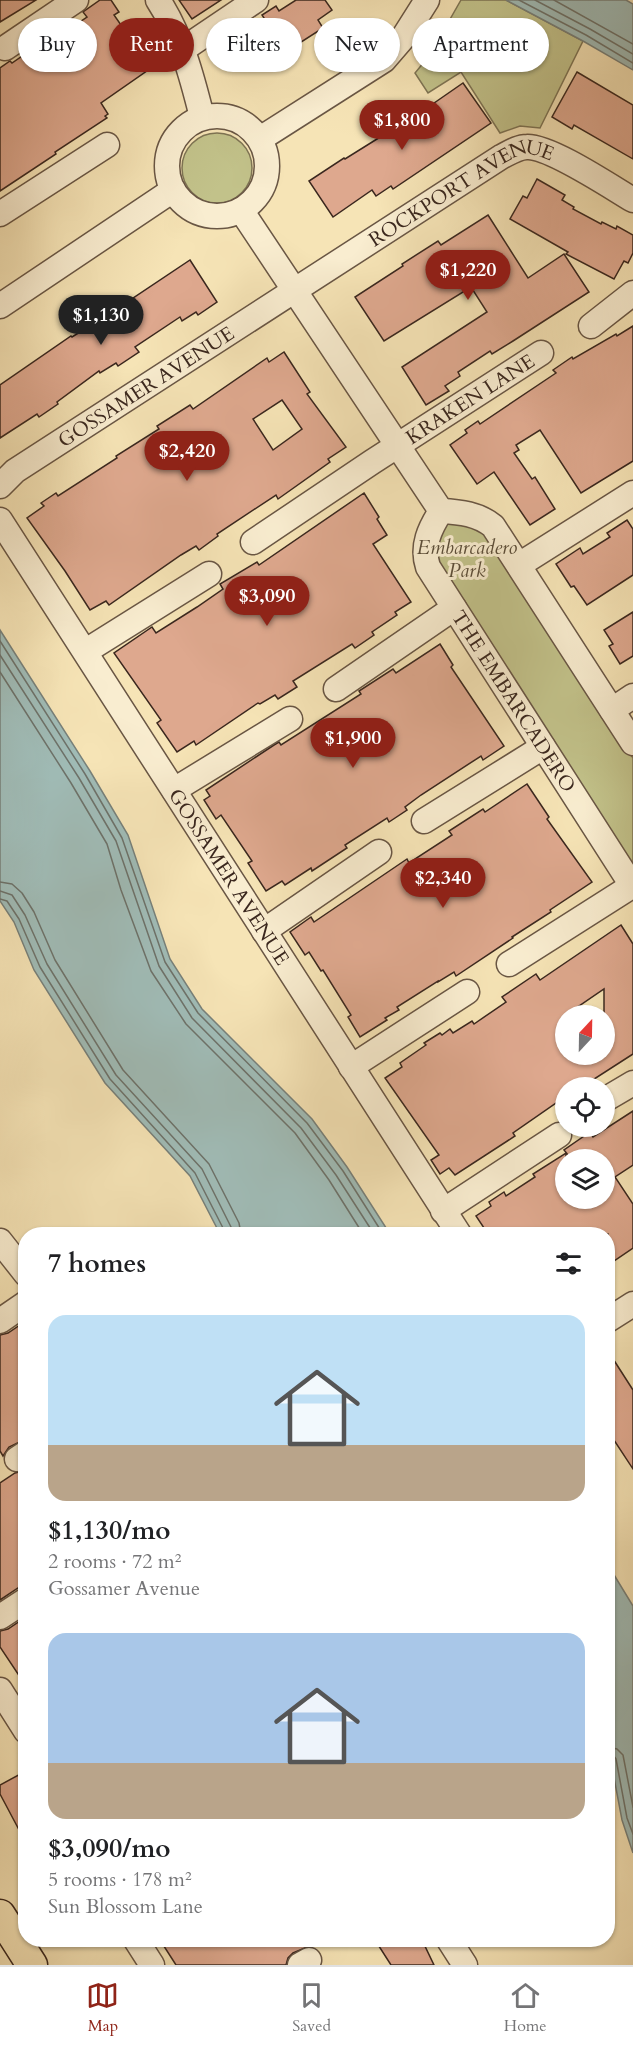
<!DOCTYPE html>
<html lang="en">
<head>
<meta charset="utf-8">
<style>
  body { margin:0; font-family:Cardo,serif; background:#f6f6f6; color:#202124; height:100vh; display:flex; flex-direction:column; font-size:22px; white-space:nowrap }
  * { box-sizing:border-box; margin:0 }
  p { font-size:20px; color:#757577 }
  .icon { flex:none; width:33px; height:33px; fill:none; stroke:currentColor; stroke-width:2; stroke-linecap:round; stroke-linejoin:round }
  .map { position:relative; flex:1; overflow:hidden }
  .details { position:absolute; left:18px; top:1227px; width:597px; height:720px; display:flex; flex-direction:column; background:#fff; border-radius:24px; box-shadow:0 2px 4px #0004 }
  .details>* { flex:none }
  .guide { position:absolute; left:18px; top:18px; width:597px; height:54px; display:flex; gap:12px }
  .needle { width:39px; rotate:22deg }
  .tools { position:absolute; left:555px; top:1005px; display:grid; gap:12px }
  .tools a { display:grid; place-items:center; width:60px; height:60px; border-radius:50%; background:#fff; box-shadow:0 2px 4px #0004; font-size:30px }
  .price { position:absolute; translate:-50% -51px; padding:0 14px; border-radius:21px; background:#8f2418; color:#fff; font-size:20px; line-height:39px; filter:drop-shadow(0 2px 3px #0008) }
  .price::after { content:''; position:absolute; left:50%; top:36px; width:18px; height:14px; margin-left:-9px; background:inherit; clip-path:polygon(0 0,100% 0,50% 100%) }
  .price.active { background:#222; color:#fff }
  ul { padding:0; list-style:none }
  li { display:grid; align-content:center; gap:12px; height:318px; padding:0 30px }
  li span { display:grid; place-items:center; height:186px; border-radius:18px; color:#555 }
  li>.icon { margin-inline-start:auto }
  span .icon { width:108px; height:108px; fill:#fffc; stroke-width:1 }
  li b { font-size:26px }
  h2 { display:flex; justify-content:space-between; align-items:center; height:72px; padding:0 30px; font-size:26px }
  .tag { padding:0 21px; border-radius:27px; background:#fff; box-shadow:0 2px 4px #0004; font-size:21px; line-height:54px }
  .tag.active { background:#8f2418; color:#fff }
  .tab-bar { display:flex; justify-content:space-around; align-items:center; height:84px; border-top:2px solid #e0e0e0; background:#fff; font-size:16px; color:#757577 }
  .tab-bar a { display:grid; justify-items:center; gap:3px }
  .tab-bar .active { color:#8f2418 }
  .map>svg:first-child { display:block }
  .green { fill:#c2c28a; stroke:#7e7454; stroke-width:1.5 }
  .water { fill:#a0bcb7; stroke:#77807a; stroke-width:1.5 }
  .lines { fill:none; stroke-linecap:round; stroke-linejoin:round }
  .shore { stroke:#6d726a; stroke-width:1.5 }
  .building { fill:#dea88e; stroke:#3a271e; stroke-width:1.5; fill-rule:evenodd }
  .minor-casing { stroke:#695644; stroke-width:27 }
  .major-casing { stroke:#3a271e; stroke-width:33 }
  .minor { stroke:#f9edd0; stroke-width:24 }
  .major { stroke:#f6e4b6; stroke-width:30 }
  .labels { text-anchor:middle; stroke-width:6; stroke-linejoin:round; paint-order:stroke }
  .street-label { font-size:20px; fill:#3a271e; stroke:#f9edd0 }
  .park-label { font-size:20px; font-style:italic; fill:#5c4e39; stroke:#f9edd0 }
</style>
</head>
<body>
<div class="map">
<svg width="633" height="1965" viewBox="0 0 633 1965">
  <rect width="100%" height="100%" fill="#f6e4b6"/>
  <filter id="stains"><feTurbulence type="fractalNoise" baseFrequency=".00333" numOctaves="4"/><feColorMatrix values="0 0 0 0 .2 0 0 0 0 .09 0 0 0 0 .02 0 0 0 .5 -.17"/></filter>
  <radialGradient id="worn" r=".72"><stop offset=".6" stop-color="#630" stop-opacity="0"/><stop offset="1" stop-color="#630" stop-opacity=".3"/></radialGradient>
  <g class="green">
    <polygon points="461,0 506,0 583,41 540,128 520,126 500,133 461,72 428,93 415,73 429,56"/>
    <circle cx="217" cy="168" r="35"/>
    <polygon points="450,521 484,528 633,758 633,873 434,566 440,528"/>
  </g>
  <g class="water">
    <polygon points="506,0 626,0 633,4 633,70 583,41"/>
    <polygon points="0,630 90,771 128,835 170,959 202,1009 312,1119 347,1167 390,1234 220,1234 190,1176 105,1083 34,970 14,922 0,901"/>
    <polygon points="608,1565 633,1606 633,1853 622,1820 608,1746"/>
  </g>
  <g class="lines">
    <g class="shore">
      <polyline points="519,0 586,35 633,63"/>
      <polyline points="535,0 590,29 633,54"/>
      <polyline points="554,0 633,44"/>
      <polyline points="0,641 85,774 122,838 165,962 198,1013 307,1123 343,1171 383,1234"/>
      <polyline points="0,655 79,778 116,841 159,966 192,1018 301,1128 336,1175 374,1234"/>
      <polyline points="0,672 71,783 107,844 121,890 151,971 186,1024 295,1133 329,1180 363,1234"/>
      <polyline points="0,882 12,884 22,893 34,912 55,960 123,1070 209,1164 239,1223 241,1234"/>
      <polyline points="0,891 12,895 25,915 47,964 116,1075 202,1169 231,1227 232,1234"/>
      <polyline points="0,899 7,901 19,919 40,967 110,1079 195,1173 224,1230 225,1234"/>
      <polyline points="608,1747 617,1749 623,1755 633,1807"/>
      <polyline points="608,1754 613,1755 616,1759 627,1818 633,1834"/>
    </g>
  </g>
  <g class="building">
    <polygon points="0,0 36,0 0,22"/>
    <polygon points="100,0 111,0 119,12 114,15 151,68 101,103 108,114 105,116 107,118 55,152 56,154 0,191 0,68 10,61 12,63 48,38 50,42 87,17 83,12"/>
    <polygon points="179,0 221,0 192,19"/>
    <polygon points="296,0 325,0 332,10 318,20 323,28 267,64 246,34 266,21 262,15 276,6 279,11"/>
    <polygon points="577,72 633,105 633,159 574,125 572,129 552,117"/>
    <polygon points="463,83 491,123 393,189 391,186 376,196 372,190 333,217 309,181 344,158 345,159 385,134 423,108 424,110"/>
    <polygon points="537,179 565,195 562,200 574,207 573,209 601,224 602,222 616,229 617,226 633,235 633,253 628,263 624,261 614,279 566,254 568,252 510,219 523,196 527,198"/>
    <polygon points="488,215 528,278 564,254 589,292 513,341 492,354 490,351 458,372 460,376 445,386 449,391 426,405 402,367 487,312 471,287 384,341 355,297 403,266 402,264 438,241 441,245"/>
    <polygon points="190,260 217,302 198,315 196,312 182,321 180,317 135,347 139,352 118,366 116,363 100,373 99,371 57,402 58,404 39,417 37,414 0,438 0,385 71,336 72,337 112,312"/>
    <polygon points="633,326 633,461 581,493 540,430 516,445 519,450 514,453 532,479 535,477 555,509 530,525 494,472 477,484 450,445 467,433 465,430 478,421 480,424 556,373 553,370 572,357 573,359 616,334 617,336"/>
    <path d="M284 352 310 392 307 394 346 447 328 459 330 462 278 499 276 495 217 534 218 536 199 550 196 546 181 555 109 605 106 601 90 610 65 571 27 518 44 506 41 503 56 493 58 496 117 458 116 456 159 429 157 426 190 405 193 409 267 358 269 362ZM282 400 302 429 273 450 253 419Z"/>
    <polygon points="364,493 379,517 377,519 387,535 373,544 411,602 395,612 397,615 372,632 374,635 355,648 352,644 293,681 297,687 278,699 275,695 260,704 258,703 196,745 194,741 177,752 157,723 161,720 114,653 152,627 156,633 197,607 223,589 220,584 257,562 259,565"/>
    <polygon points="627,520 633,529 633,575 587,605 574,586 571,587 556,564 580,548 583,554 610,537 607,533"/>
    <polygon points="633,612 633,656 620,664 609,646 613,644 604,630"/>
    <polygon points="440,644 453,665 451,667 504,746 483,760 481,756 421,795 405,807 407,810 389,822 387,818 345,845 347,848 312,871 311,868 285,885 282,881 266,891 248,863 252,861 221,815 216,819 204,800 210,796 206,790 274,745 279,742 281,745 361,694 359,691 393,669 396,673"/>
    <polygon points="527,784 549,817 547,819 592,882 550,910 551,912 512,937 513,938 456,976 454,972 438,982 438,981 397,1007 399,1010 385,1018 387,1020 360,1037 348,1017 351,1015 323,970 321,971 309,952 305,955 290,932 311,917 314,922 407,859 409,863 452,835 449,831 483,809 485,812"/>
    <path d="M621 925 633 944V1054L591 1081 595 1088H566V1096L513 1133 515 1136 455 1175 449 1168 440 1174 431 1160 439 1155 385 1078 402 1067 400 1063 426 1045 424 1043 440 1033 442 1035 450 1029 453 1033 472 1021 474 1024 506 1002 502 997 536 974 540 980ZM604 989V1054H566V1015Z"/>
    <polygon points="633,1111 633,1165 615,1177 633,1204 633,1248 608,1265 608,1234 488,1234 476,1216 491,1206 489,1202 504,1192 506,1196 535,1177 533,1174 566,1153 566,1198 604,1198 604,1160 572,1160 564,1150 590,1132 593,1137"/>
    <polygon points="23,1323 26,1327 26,1439 9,1447 3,1456 0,1451 0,1335 8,1333"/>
    <polygon points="608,1351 633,1390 633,1469 608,1431"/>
    <polygon points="26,1470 26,1586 18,1588 0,1600 0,1483 15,1473"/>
    <polygon points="26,1617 26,1686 0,1647 0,1631 8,1629"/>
    <polygon points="26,1771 26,1843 0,1794 0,1785"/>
    <polygon points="160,1940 305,1940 310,1946 293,1953 288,1958 286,1965 176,1965"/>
    <polygon points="375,1940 422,1940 434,1965 391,1965"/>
  </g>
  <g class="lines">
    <defs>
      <g id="minor">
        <path d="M158 0C181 35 192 77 202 117"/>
        <polyline points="5,48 76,0"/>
        <polyline points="182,50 256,0"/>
        <circle cx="217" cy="166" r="50"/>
        <polyline points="260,139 384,60 403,38 427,0"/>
        <polyline points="241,210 441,511"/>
        <polyline points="0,214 107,145"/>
        <polyline points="0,306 173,190"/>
        <polyline points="591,326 633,293"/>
        <path id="s1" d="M0 486 15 471 501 157C509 153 518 147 527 147 550 146 611 187 633 200"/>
        <path id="s2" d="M441 511C430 528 421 546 428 567L633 887"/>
        <path d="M441 511C461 512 478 514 493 526L633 743"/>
        <path id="s3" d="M0 520 459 1234"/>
        <path id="s4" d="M253 542 372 462 541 353"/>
        <polyline points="519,565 633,493"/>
        <polyline points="86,651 209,574"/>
        <polyline points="336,689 454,608"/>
        <polyline points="612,710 633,696"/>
        <polyline points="174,790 290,719"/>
        <polyline points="424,821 543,747"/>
        <polyline points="264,931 379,852"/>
        <polyline points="509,964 632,886"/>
        <polyline points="351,1067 467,992"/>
        <polyline points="606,1099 633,1083"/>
        <polyline points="443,1211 559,1135"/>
        <polyline points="0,1241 26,1274"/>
        <polyline points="608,1320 633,1304"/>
        <polyline points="0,1321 26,1303"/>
        <polyline points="17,1459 26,1453"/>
        <polyline points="0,1617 26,1600"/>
        <polyline points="0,1690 26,1731"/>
        <polyline points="136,1940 152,1965"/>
        <polyline points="449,1940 465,1965"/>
        <polyline points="300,1965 309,1960"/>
      </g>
      <polyline id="major" points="0,1915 32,1965"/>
    </defs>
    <use href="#minor" class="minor-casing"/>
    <use href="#major" class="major-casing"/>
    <use href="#minor" class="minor"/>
    <use href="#major" class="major"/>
  </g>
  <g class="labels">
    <g class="street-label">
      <text dy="7" stroke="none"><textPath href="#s1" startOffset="550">ROCKPORT AVENUE</textPath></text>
      <text dy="7" stroke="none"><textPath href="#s1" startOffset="177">GOSSAMER AVENUE</textPath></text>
      <text dy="7" stroke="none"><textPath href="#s4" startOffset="260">KRAKEN LANE</textPath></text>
      <text dy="7" stroke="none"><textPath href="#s2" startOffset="219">THE EMBARCADERO</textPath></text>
      <text dy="7" stroke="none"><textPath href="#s3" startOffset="424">GOSSAMER AVENUE</textPath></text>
    </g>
    <g class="park-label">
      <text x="467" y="554">Embarcadero<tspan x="467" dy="23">Park</tspan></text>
    </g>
  </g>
  <rect width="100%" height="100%" filter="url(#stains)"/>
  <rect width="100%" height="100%" fill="url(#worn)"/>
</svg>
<div class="tools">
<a><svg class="needle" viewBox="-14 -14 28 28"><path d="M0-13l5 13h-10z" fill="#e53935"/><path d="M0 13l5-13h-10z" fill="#757577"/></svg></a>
<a><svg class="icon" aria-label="locate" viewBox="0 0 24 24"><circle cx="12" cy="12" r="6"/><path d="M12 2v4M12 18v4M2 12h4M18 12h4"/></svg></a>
<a><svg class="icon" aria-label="layers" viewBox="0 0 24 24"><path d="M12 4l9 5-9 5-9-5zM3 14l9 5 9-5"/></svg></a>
</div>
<b class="price" style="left:402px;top:151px">$1,800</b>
<b class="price" style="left:468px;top:301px">$1,220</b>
<b class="price active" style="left:101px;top:346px">$1,130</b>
<b class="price" style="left:187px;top:482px">$2,420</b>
<b class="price" style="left:267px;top:627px">$3,090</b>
<b class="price" style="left:353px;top:769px">$1,900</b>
<b class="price" style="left:443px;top:909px">$2,340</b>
<div class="guide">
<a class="tag">Buy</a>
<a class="tag active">Rent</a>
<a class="tag">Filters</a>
<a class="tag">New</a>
<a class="tag">Apartment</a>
</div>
<section class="details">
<h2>7 homes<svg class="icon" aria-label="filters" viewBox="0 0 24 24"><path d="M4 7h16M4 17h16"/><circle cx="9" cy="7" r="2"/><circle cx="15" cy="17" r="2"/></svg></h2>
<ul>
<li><span style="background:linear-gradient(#bfe0f5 70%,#b9a48a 0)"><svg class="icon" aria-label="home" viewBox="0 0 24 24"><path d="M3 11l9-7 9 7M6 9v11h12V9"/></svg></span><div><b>$1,130/mo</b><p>2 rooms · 72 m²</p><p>Gossamer Avenue</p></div></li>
<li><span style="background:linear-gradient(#a9c7e8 70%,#b9a48a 0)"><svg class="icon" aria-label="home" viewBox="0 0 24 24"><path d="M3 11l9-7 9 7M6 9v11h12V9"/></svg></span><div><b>$3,090/mo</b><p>5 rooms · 178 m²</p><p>Sun Blossom Lane</p></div></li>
</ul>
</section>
</div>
<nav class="tab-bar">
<a class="active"><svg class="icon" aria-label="map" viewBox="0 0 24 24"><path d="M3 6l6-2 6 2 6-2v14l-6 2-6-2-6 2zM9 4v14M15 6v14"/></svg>Map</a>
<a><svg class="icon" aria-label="saved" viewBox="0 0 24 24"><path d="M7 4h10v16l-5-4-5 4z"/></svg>Saved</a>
<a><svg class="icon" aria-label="home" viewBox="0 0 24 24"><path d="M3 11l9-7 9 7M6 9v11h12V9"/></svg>Home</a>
</nav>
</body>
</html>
